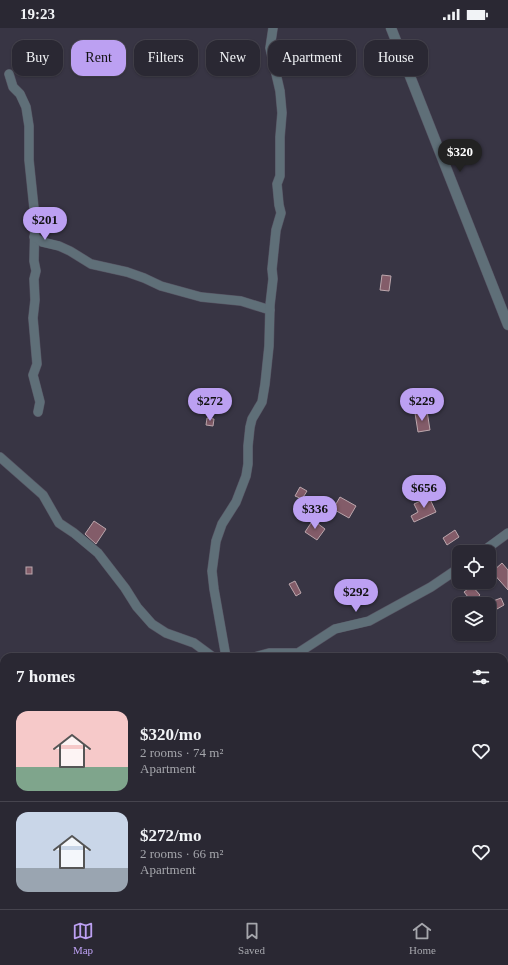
<!DOCTYPE html>
<html lang="en">
<head>
<meta charset="utf-8">
<style>
  body { margin:0; font-family:"Times New Roman",serif; background:#32303b; color:#f1f3f6; height:100vh; display:flex; flex-direction:column; font-size:15px; white-space:nowrap }
  * { box-sizing:border-box; margin:0 }
  p { font-size:13px; color:#a5a6ac }
  .icon { flex:none; width:22px; height:22px; fill:none; stroke:currentColor; stroke-width:2; stroke-linecap:round; stroke-linejoin:round }
  .map { position:relative; flex:1; overflow:hidden }
  .sheet { position:absolute; left:0px; top:625px; width:508px; height:256px; display:flex; flex-direction:column; background:#2a2833; border-radius:12px 12px 0 0; box-shadow:0 1px 3px #0004,0 0 0 1px #46444e }
  .sheet>* { flex:none }
  .hud { position:absolute; left:12px; top:12px; width:484px; height:36px; display:flex; gap:8px }
  .fabs { position:absolute; left:452px; top:517px; display:grid; gap:8px }
  .fabs a { display:grid; place-items:center; width:44px; height:44px; border-radius:8px; background:#2a2833; box-shadow:0 1px 3px #0004,0 0 0 1px #46444e; font-size:20px }
  .price { position:absolute; translate:-50% -34px; padding:0 9px; border-radius:14px; background:#bca0f2; color:#111; font-size:13px; line-height:26px; filter:drop-shadow(0 1px 2px #0008) }
  .price::after { content:''; position:absolute; left:50%; top:24px; width:12px; height:9px; margin-left:-6px; background:inherit; clip-path:polygon(0 0,100% 0,50% 100%) }
  .price.current { background:#222; color:#fff }
  ul { padding:0; list-style:none }
  li { display:flex; align-items:center; gap:12px; height:100px; padding:0 16px }
  li+li { border-top:1px solid #46444e }
  li span { display:grid; place-items:center; flex:none; width:112px; height:80px; border-radius:12px; color:#555 }
  li>.icon { margin-inline-start:auto }
  span .icon { width:48px; height:48px; fill:#fffc; stroke-width:1 }
  li b { font-size:17px }
  h2 { display:flex; justify-content:space-between; align-items:center; height:48px; padding:0 16px; font-size:17px }
  .pill { padding:0 14px; border-radius:12px; background:#2a2833; box-shadow:0 1px 3px #0004,0 0 0 1px #46444e; font-size:14px; line-height:36px }
  .pill.current { background:#bca0f2; color:#111 }
  .status { display:flex; justify-content:space-between; align-items:center; height:28px; padding:0 20px; background:#2a2833; direction:ltr }
  .status svg { height:11px; fill:currentColor }
  .tab-bar { display:flex; justify-content:space-around; align-items:center; height:56px; border-top:1px solid #46444e; background:#2a2833; font-size:11px; color:#a5a6ac }
  .tab-bar a { display:grid; justify-items:center; gap:2px }
  .tab-bar .current { color:#bca0f2 }
  .map>svg:first-child { display:block }
  .building { fill:#835c69; stroke:#bca7ad }
  .lines { fill:none; stroke-linecap:round; stroke-linejoin:round }
  .minor-casing { stroke:#565362; stroke-width:10 }
  .tertiary-casing { stroke:#565362; stroke-width:11 }
  .minor { stroke:#5f6f78; stroke-width:9 }
  .tertiary { stroke:#5f6f78; stroke-width:10 }
</style>
</head>
<body>
<div class="status"><b>19:23</b><svg viewBox="0 0 49 12"><path d="M0 12V9h3v3zM5 12V6h3v6zM10 12V3h3v9zM15 12V0h3v12zM26 1h20v11H26zM47 4h2v5h-2z"/></svg></div>
<div class="map">
<svg width="508" height="881" viewBox="0 0 508 881">
  <rect width="100%" height="100%" fill="#383544"/>
  <g class="building">
    <polygon points="104,27 112,28 111,35 103,33"/>
    <polygon points="382,247 391,248 389,263 380,262"/>
    <polygon points="427,383 430,402 418,404 415,385"/>
    <polygon points="207,390 214,391 213,398 206,397"/>
    <polygon points="300,459 307,463 302,471 295,468"/>
    <polygon points="340,469 356,478 349,490 333,481"/>
    <polygon points="429,469 436,484 414,494 411,488 418,484 414,476"/>
    <polygon points="313,492 325,501 317,512 305,504"/>
    <polygon points="94,493 106,501 96,516 85,506"/>
    <polygon points="455,502 459,509 447,517 443,510"/>
    <polygon points="502,535 508,542 508,562 492,544"/>
    <rect x="26" y="539" width="6" height="7"/>
    <polygon points="295,553 301,565 296,568 289,556"/>
    <polygon points="472,558 480,567 472,574 464,564"/>
    <polygon points="501,570 504,577 497,581 493,573"/>
  </g>
  <g class="lines">
    <defs>
      <g id="minor">
        <polyline points="9,46 13,59 20,66 26,79 29,98 29,132 35,190 34,233 36,243 34,251 35,272 33,290 37,336 33,347 40,374 38,384"/>
        <polyline points="34,209 42,214 59,218 70,223 91,236 127,244 144,250 161,258 201,269 241,273 270,282"/>
        <polyline points="0,429 43,467 59,495 74,505 98,525 125,560 137,579 152,596 166,605 194,615 213,629"/>
        <polyline points="482,524 508,505"/>
        <polyline points="226,629 214,561 212,543 216,513 222,496 236,474 246,448 248,436 248,418 250,399 252,391 262,374 265,356 269,318 270,277 273,251 272,241 276,202 281,185 279,177 277,156 280,148 280,109 282,85 280,63 270,20 273,0"/>
        <polyline points="255,629 269,625 298,625 335,601 369,593 431,559 459,540"/>
        <polyline points="504,828 508,825"/>
        <polyline points="292,881 292,877"/>
        <polyline points="498,881 499,877"/>
      </g>
      <polyline id="tertiary" points="391,0 508,297"/>
    </defs>
    <use href="#minor" class="minor-casing"/>
    <use href="#tertiary" class="tertiary-casing"/>
    <use href="#minor" class="minor"/>
    <use href="#tertiary" class="tertiary"/>
  </g>
</svg>
<div class="fabs">
<a><svg class="icon" aria-label="locate" viewBox="0 0 24 24"><circle cx="12" cy="12" r="6"/><path d="M12 2v4M12 18v4M2 12h4M18 12h4"/></svg></a>
<a><svg class="icon" aria-label="layers" viewBox="0 0 24 24"><path d="M12 4l9 5-9 5-9-5zM3 14l9 5 9-5"/></svg></a>
</div>
<b class="price current" style="left:460px;top:145px">$320</b>
<b class="price" style="left:45px;top:213px">$201</b>
<b class="price" style="left:210px;top:394px">$272</b>
<b class="price" style="left:422px;top:394px">$229</b>
<b class="price" style="left:424px;top:481px">$656</b>
<b class="price" style="left:315px;top:502px">$336</b>
<b class="price" style="left:356px;top:585px">$292</b>
<div class="hud">
<a class="pill">Buy</a>
<a class="pill current">Rent</a>
<a class="pill">Filters</a>
<a class="pill">New</a>
<a class="pill">Apartment</a>
<a class="pill">House</a>
</div>
<section class="sheet">
<h2>7 homes<svg class="icon" aria-label="filters" viewBox="0 0 24 24"><path d="M4 7h16M4 17h16"/><circle cx="9" cy="7" r="2"/><circle cx="15" cy="17" r="2"/></svg></h2>
<ul>
<li><span style="background:linear-gradient(#f6c9c9 70%,#7fa58c 0)"><svg class="icon" aria-label="home" viewBox="0 0 24 24"><path d="M3 11l9-7 9 7M6 9v11h12V9"/></svg></span><div><b>$320/mo</b><p>2 rooms · 74 m²</p><p>Apartment</p></div><svg class="icon" aria-label="heart" viewBox="0 0 24 24"><path d="M12 20l-8-8c-3-5 5-10 8-4 3-6 11-1 8 4z"/></svg></li>
<li><span style="background:linear-gradient(#c9d6e8 70%,#9aa5b1 0)"><svg class="icon" aria-label="home" viewBox="0 0 24 24"><path d="M3 11l9-7 9 7M6 9v11h12V9"/></svg></span><div><b>$272/mo</b><p>2 rooms · 66 m²</p><p>Apartment</p></div><svg class="icon" aria-label="heart" viewBox="0 0 24 24"><path d="M12 20l-8-8c-3-5 5-10 8-4 3-6 11-1 8 4z"/></svg></li>
</ul>
</section>
</div>
<nav class="tab-bar">
<a class="current"><svg class="icon" aria-label="map" viewBox="0 0 24 24"><path d="M3 6l6-2 6 2 6-2v14l-6 2-6-2-6 2zM9 4v14M15 6v14"/></svg>Map</a>
<a><svg class="icon" aria-label="saved" viewBox="0 0 24 24"><path d="M7 4h10v16l-5-4-5 4z"/></svg>Saved</a>
<a><svg class="icon" aria-label="home" viewBox="0 0 24 24"><path d="M3 11l9-7 9 7M6 9v11h12V9"/></svg>Home</a>
</nav>
</body>
</html>
